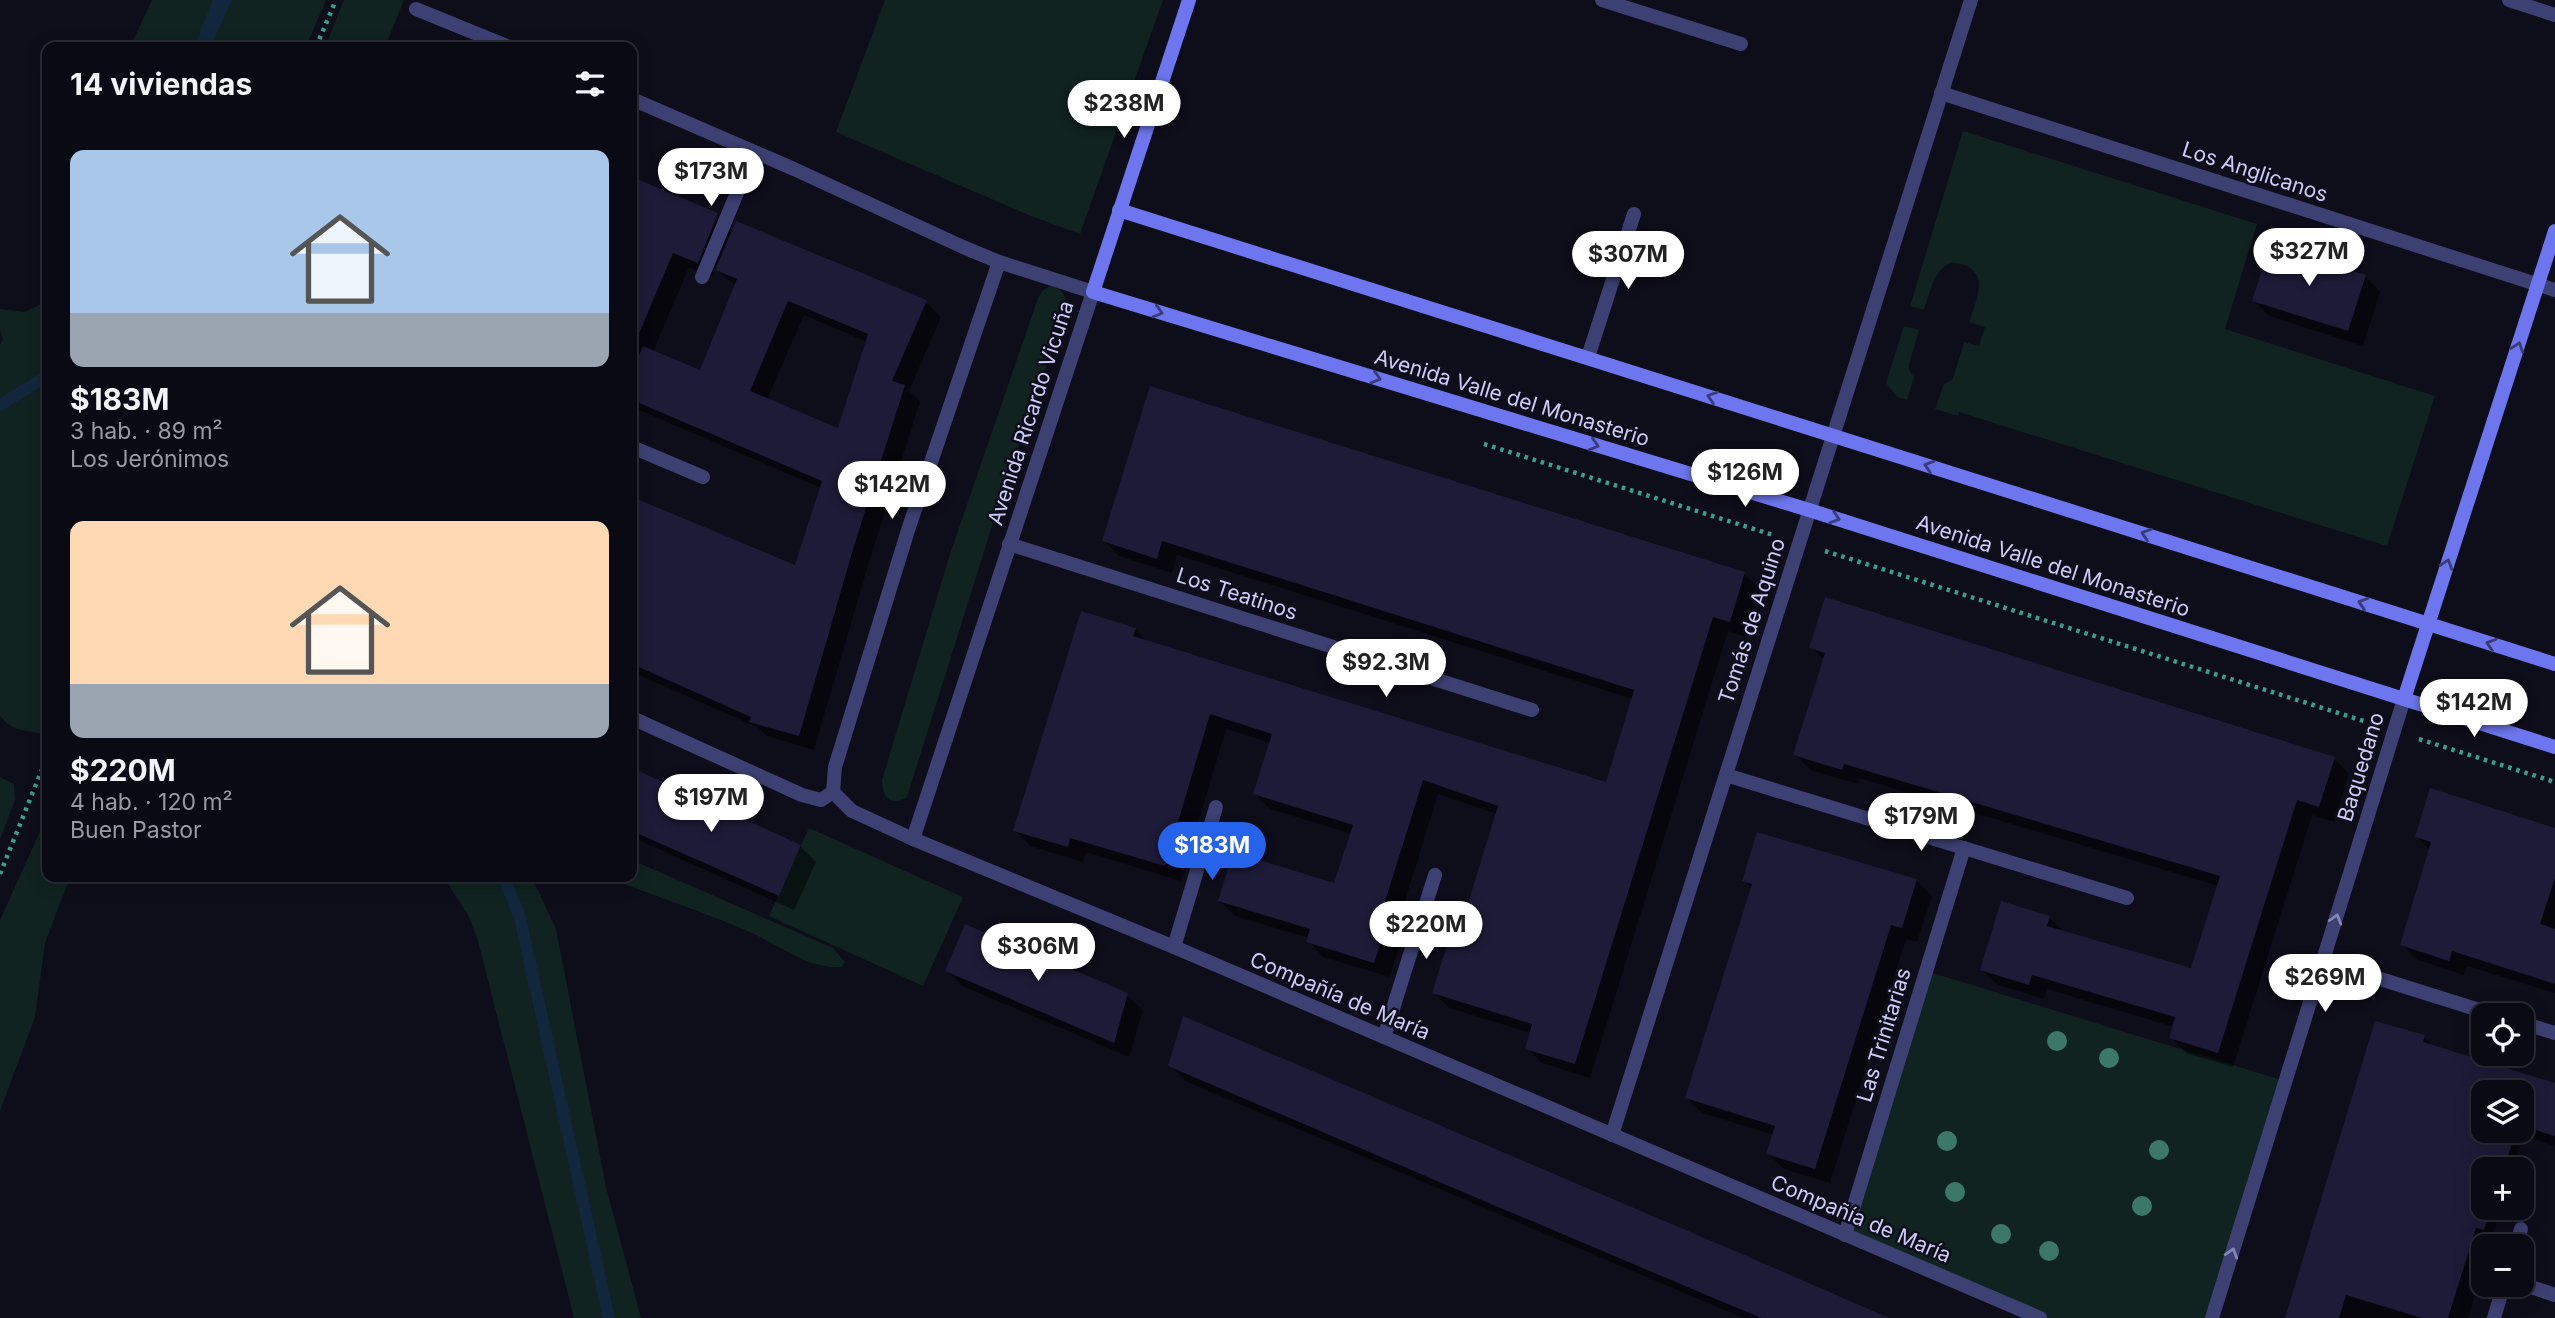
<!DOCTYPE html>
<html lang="es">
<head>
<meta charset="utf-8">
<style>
  body { margin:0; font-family:Inter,sans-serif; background:#181822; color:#f1f3f6; height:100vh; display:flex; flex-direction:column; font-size:26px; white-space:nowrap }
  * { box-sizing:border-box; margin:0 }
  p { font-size:23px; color:#999aa0 }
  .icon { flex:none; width:38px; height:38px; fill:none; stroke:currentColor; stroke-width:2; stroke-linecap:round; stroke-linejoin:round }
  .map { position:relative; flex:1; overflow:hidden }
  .drawer { position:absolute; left:42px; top:42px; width:595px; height:840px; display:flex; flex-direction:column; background:#0a0a14; border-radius:14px; box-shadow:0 4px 18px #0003,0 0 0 2px #2a2b34 }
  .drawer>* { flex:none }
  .tools { position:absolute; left:2471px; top:1003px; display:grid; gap:14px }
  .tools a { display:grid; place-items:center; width:63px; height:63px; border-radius:14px; background:#0a0a14; box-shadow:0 4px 18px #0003,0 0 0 2px #2a2b34; font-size:35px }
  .price { position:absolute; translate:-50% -60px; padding:0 16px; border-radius:24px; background:#fff; color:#222; font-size:23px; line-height:46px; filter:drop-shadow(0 2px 4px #0008) }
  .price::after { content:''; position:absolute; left:50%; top:42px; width:21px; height:16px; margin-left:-10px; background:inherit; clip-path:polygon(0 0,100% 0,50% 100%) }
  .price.on { background:#2563eb; color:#fff }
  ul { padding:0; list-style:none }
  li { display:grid; align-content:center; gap:14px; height:371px; padding:0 28px }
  li span { display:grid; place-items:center; height:217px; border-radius:14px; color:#555 }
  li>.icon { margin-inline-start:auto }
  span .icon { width:126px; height:126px; fill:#fffc; stroke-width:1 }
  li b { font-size:30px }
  h2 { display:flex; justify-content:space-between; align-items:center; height:84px; padding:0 28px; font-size:30px }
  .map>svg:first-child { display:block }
  .green { fill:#102320 }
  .water { fill:#12273d }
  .shadow { fill:#0007; fill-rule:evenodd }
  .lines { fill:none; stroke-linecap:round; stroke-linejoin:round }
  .stream { stroke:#12273d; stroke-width:12 }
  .building { fill:#1e1b38; fill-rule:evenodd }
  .path { stroke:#399f8f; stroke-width:4.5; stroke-dasharray:3.5 5; stroke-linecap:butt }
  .street { stroke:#3d4073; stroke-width:14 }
  .secondary { stroke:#6d76ee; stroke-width:14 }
  .tree { fill:#3c7869 }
  .oneway { stroke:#393c79 }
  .oneway2 { stroke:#8486b6 }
  .labels { text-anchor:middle; stroke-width:5; stroke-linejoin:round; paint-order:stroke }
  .street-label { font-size:21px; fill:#cccbf9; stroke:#0e0d1a }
</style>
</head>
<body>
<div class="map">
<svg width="2555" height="1318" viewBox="0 0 2555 1318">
  <rect width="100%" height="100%" fill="#0e0d1a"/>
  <g class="green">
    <polygon points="152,0 326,0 306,47 130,47"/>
    <polygon points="344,0 404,0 385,47 325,47"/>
    <polygon points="885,0 1163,0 1080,234 1031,216 836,132"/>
    <path d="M1963 131 2257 224 2225 329 2435 396 2387 546 1959 412 1958 416 1935 409 1944 384 1952 380 1954 375 1964 342 1979 346 1985 327 1969 322C1973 310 1979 296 1979 284 1979 276 1974 270 1967 266 1937 252 1931 290 1924 310L1910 306Z"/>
    <path d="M1050 286C1062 288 1066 295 1067 306L998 507 907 797C891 808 882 797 882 780L950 554 1038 298 1043 290Z"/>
    <path d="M47 289V728L42 733C27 731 8 730 0 715V345L3 339 0 330V309L25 312 41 304Z"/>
    <polygon points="1904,326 1919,330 1909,364 1909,370 1914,377 1907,400 1897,397 1886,383"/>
    <polygon points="0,777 14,784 15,800 0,839"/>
    <polygon points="47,816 47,877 70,877 45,943 35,1017 0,1111 0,920"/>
    <polygon points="809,828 963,897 923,986 769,916"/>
    <path d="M632 860 833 948 845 962 841 967C808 969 780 946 752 933 704 912 654 896 606 877H632Z"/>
    <polygon points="444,877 542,877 535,884 556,929 606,1187 641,1318 574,1318 478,941 469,917"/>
    <polygon points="1926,971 2285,1081 2212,1318 2040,1318 1845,1235"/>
  </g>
  <polygon class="water" points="213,0 232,0 210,47 194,47"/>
  <g class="shadow">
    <path d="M632 179 717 215 733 231 926 302 941 317 909 391 920 402 869 562 814 750 767 736 757 727 632 672V499L796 568 821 488 632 407ZM689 267 713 277 716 269 736 286 701 372 653 352ZM804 315 867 342 839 430 767 400Z"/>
    <polygon points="2365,276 2380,292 2363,346 2269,316 2254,301"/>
    <polygon points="1151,388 1744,574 1760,589 1745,637 1728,631 1590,1078 1542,1063 1527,1048 1531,1033 1449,1008 1434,993 1457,947 1497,814 1438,794 1398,924 1404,931 1390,977 1323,957 1308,941 1309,938 1235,916 1220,901 1335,885 1352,834 1270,809 1255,794 1271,743 1226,729 1181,881 1086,852 1083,862 1030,846 1015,830 1135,629 1148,642 1606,786 1633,699 1177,555 1172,573 1119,556 1104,541"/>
    <polygon points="1811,647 2334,758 2349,774 2334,822 2312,815 2233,1067 2186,1053 2171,1037 2174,1027 2047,989 2044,999 1998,985 1982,970 2049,917 2064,932 2192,970 2218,886 1859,778 1858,784 1810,770 1795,754 1824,660"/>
    <polygon points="632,770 800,846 816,862 794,910 632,837"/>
    <polygon points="2555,829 2555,993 2467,966 2464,975 2418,960 2402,945 2430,851 2417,837"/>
    <polygon points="1744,880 1916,880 1932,896 1917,942 1906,939 1830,1183 1784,1169 1768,1154 1774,1135 1702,1113 1687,1098 1752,889"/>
    <polygon points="947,970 1127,995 1143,1010 1129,1057 962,986"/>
    <path d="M2424 1037 2435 1048 2555 1084V1146L2522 1136 2513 1169H2483V1208H2501L2489 1246H2483V1266L2468 1318H2287ZM2483 1092H2522V1130H2483Z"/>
    <polygon points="1170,1065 1888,1318 1743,1318 1185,1081"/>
  </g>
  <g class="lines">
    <g class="stream">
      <polyline points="0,405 47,376"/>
      <polyline points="503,877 519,914 609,1318"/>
    </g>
  </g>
  <g class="building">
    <polygon points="632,177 718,213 698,263 673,253 632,350"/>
    <path d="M736 221 927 300 892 381 905 385 854 546 799 736 749 722 751 717 632 664V497L795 565 822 481 632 400V372L643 346 700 370 737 279 715 270ZM788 301 868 334 838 428 750 391Z"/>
    <polygon points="2270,245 2366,275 2348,331 2252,301"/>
    <polygon points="1150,386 1745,572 1730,622 1713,617 1575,1064 1525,1049 1532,1024 1432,993 1448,942 1455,945 1498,806 1423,780 1382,911 1390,914 1374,963 1306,942 1310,929 1218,901 1233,852 1334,883 1353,825 1253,794 1272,734 1210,714 1165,866 1070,838 1068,847 1013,831 1081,611 1136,628 1133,636 1606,782 1634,690 1162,541 1157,559 1102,541"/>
    <polygon points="1825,597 2335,757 2319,807 2297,800 2218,1053 2169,1038 2175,1017 2032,975 2029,985 1980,970 2001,901 2050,916 2047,926 2191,968 2220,876 1844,764 1842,770 1793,755 1825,653 1809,648"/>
    <polygon points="632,768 801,845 779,896 632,831"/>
    <polygon points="2430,788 2555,828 2555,878 2540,924 2555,929 2555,984 2452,951 2449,961 2400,945 2431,842 2415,837"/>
    <polygon points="1757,832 1917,879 1902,928 1891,925 1815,1169 1766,1154 1775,1126 1685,1098 1752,884 1742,881"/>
    <polygon points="965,924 1128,993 1114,1043 945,971"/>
    <polygon points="1183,1016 1742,1254 1889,1318 1761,1318 1477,1198 1168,1066"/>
    <polygon points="2375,1021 2425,1035 2423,1042 2555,1083 2555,1136 2522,1126 2522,1092 2483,1092 2483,1130 2516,1130 2504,1169 2483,1169 2483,1208 2491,1208 2484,1230 2476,1228 2448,1318 2422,1318 2346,1295 2339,1318 2285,1318"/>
  </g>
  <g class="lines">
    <g class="path">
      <polyline points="316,47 336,0"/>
      <polyline points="1484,444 1773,535"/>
      <polyline points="1825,551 2367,722"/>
      <polyline points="2419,739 2555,782"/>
      <polyline points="0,874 47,757"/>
    </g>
    <g class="street">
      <polyline points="1602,0 1741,44"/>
      <polyline points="2509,0 2555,15"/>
      <polyline points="416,9 509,47"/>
      <polyline points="1941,93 2555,290"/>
      <polyline points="632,99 794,169 963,247 999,262 1093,292 913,839"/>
      <polyline points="702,277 754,152"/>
      <polyline points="1588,357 1634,214"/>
      <polyline points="632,447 703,477"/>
      <polyline points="1009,544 1532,710"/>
      <polyline points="632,718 802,795 821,800 833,792"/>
      <polyline points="1726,775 2127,898"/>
      <polyline points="833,792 852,811 913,839 1174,947 2040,1318"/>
      <polyline points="833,792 835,767 909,527 999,262"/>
      <polyline points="1174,947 1216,807"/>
      <polyline points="2323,961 2495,1015"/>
      <polyline points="2522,1023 2555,1033"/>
      <polyline points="1384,1037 1435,875"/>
      <polyline points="1612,1135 1971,0"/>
      <polyline points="1845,1235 1964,848"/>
      <polyline points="2516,1246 2521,1229"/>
      <polyline points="2522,1284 2555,1295"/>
      <polyline points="2212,1318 2404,699"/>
      <polyline points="2494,1318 2504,1284"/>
    </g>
    <g class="secondary">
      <polyline points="1189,0 1093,292 1809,510 2555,747"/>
      <polyline points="1119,210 2555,664"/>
      <polyline points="2404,699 2555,231"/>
    </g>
  </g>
  <g class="tree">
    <circle cx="2057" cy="1041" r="10"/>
    <circle cx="2109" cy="1058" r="10"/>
    <circle cx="1947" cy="1141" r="10"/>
    <circle cx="2159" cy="1150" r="10"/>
    <circle cx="1955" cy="1192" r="10"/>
    <circle cx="2142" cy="1206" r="10"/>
    <circle cx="2001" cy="1234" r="10"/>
    <circle cx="2049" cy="1251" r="10"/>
  </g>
  <defs><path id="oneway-chevron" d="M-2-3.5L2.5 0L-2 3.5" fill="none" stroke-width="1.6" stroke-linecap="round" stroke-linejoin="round" transform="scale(1.75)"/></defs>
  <g class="oneway">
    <use href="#oneway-chevron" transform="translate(1158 312) rotate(17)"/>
    <use href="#oneway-chevron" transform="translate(2518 347) rotate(-72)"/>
    <use href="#oneway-chevron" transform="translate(1376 378) rotate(17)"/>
    <use href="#oneway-chevron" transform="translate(1712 397) rotate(-162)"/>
    <use href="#oneway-chevron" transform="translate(1594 445) rotate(17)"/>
    <use href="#oneway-chevron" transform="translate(1929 466) rotate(-162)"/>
    <use href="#oneway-chevron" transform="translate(1835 518) rotate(18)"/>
    <use href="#oneway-chevron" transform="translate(2146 534) rotate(-162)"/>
    <use href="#oneway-chevron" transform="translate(2447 564) rotate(-72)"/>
    <use href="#oneway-chevron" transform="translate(2363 603) rotate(-162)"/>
    <use href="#oneway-chevron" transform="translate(2491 644) rotate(-162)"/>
  </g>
  <g class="oneway2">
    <use href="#oneway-chevron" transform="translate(2336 919) rotate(-73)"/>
    <use href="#oneway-chevron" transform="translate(2232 1253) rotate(-73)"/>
  </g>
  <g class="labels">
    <g class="street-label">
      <text transform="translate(2255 172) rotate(18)" y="7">Los Anglicanos</text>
      <text transform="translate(1512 398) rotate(17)" y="7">Avenida Valle del Monasterio</text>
      <text transform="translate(1031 413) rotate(-72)" y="7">Avenida Ricardo Vicuña</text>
      <text transform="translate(2053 566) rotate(18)" y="7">Avenida Valle del Monasterio</text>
      <text transform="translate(1237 594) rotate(18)" y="7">Los Teatinos</text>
      <text transform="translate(1752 621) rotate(-72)" y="7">Tomás de Aquino</text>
      <text transform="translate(2361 767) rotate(-73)" y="7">Baquedano</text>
      <text transform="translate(1340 996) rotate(23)" y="7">Compañía de María</text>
      <text transform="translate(1884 1035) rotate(-73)" y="7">Las Trinitarias</text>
      <text transform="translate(1861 1219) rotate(23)" y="7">Compañía de María</text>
    </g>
  </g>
</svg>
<div class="tools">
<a><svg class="icon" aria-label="locate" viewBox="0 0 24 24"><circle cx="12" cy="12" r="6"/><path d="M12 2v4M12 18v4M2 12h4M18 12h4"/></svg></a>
<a><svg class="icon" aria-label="layers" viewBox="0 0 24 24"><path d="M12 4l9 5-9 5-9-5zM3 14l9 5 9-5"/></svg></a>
<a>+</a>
<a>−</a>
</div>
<b class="price" style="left:1124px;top:140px">$238M</b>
<b class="price" style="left:711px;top:208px">$173M</b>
<b class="price" style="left:2309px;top:288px">$327M</b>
<b class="price" style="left:1628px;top:291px">$307M</b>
<b class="price" style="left:1745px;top:509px">$126M</b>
<b class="price" style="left:892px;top:521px">$142M</b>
<b class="price" style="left:1386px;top:699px">$92.3M</b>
<b class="price" style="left:2474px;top:739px">$142M</b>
<b class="price" style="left:711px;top:834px">$197M</b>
<b class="price" style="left:1921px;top:853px">$179M</b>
<b class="price on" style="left:1212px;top:882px">$183M</b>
<b class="price" style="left:1426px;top:961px">$220M</b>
<b class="price" style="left:1038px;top:983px">$306M</b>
<b class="price" style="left:2325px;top:1014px">$269M</b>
<section class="drawer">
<h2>14 viviendas<svg class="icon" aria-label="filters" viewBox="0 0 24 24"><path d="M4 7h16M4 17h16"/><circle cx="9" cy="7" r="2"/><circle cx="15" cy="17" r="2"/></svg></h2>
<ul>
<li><span style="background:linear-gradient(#a9c7e8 75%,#9aa5b1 0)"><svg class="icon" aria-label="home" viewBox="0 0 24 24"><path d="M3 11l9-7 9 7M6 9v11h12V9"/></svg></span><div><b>$183M</b><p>3 hab. · 89 m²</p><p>Los Jerónimos</p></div></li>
<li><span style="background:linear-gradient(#ffd9b3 75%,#9aa5b1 0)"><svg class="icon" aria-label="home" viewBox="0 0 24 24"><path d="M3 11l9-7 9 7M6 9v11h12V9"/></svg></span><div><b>$220M</b><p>4 hab. · 120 m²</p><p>Buen Pastor</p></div></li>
</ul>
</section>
</div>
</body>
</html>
